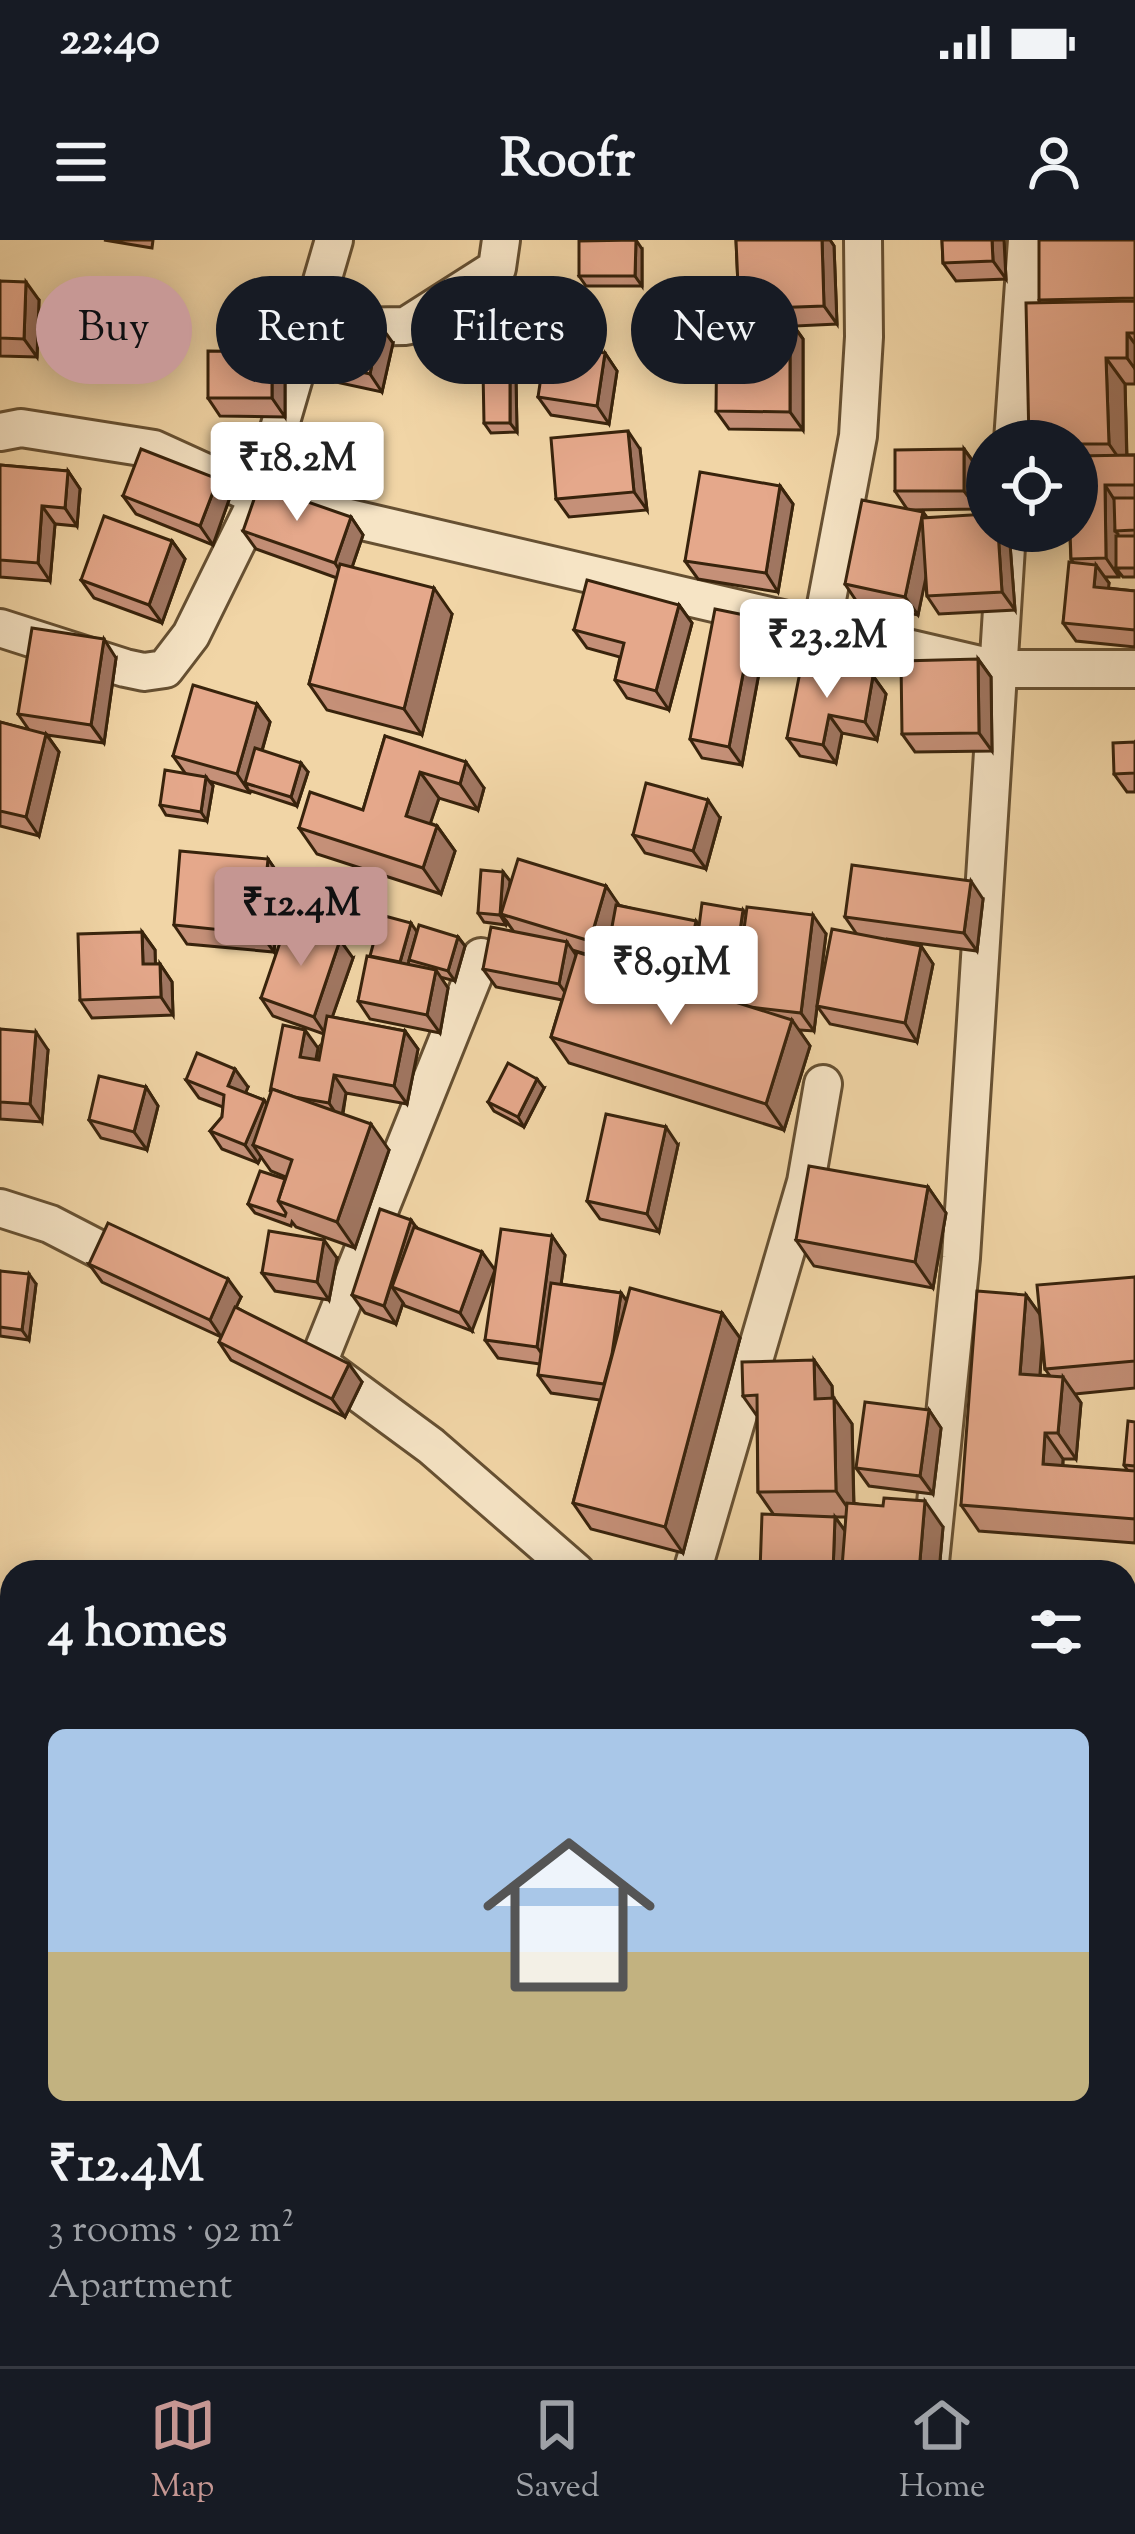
<!DOCTYPE html>
<html lang="en">
<head>
<meta charset="utf-8">
<style>
  body { margin:0; font-family:"Sorts Mill Goudy",serif; background:#20242c; color:#f1f3f6; height:100vh; display:flex; flex-direction:column; font-size:45px; white-space:nowrap }
  * { box-sizing:border-box; margin:0 }
  p { font-size:39px; color:#9ea1a6 }
  .icon { flex:none; width:66px; height:66px; fill:none; stroke:currentColor; stroke-width:2; stroke-linecap:round; stroke-linejoin:round }
  .map { position:relative; flex:1; overflow:hidden }
  .details { position:absolute; left:0px; top:1320px; width:1137px; height:807px; display:flex; flex-direction:column; background:#171b24; border-radius:36px 36px 0 0; box-shadow:0 6px 30px #0003 }
  .details>* { flex:none }
  .top-card { position:absolute; left:36px; top:36px; width:1065px; height:108px; display:flex; gap:24px }
  .buttons { position:absolute; left:966px; top:180px; display:grid; gap:24px }
  .buttons a { display:grid; place-items:center; width:132px; height:132px; border-radius:50%; background:#171b24; box-shadow:0 6px 30px #0003; font-size:60px }
  .price { position:absolute; translate:-50% -102px; padding:0 27px; border-radius:12px; background:#fff; color:#222; font-size:39px; line-height:78px; filter:drop-shadow(0 3px 6px #0008) }
  .price::after { content:''; position:absolute; left:50%; top:72px; width:36px; height:27px; margin-left:-18px; background:inherit; clip-path:polygon(0 0,100% 0,50% 100%) }
  .price.selected { background:#c59692; color:#111 }
  ul { padding:0; list-style:none }
  li { display:grid; align-content:center; gap:24px; height:636px; padding:0 48px }
  li span { display:grid; place-items:center; height:372px; border-radius:18px; color:#555 }
  li>.icon { margin-inline-start:auto }
  span .icon { width:216px; height:216px; fill:#fffc; stroke-width:1 }
  li b { font-size:51px }
  h2 { display:flex; justify-content:space-between; align-items:center; height:144px; padding:0 48px; font-size:51px }
  .tag { padding:0 42px; border-radius:54px; background:#171b24; box-shadow:0 6px 30px #0003; font-size:42px; line-height:108px }
  .tag.selected { background:#c59692; color:#111 }
  .status { display:flex; justify-content:space-between; align-items:center; height:84px; padding:0 60px; background:#171b24; direction:ltr }
  .status svg { height:33px; fill:currentColor }
  header { display:flex; justify-content:space-between; align-items:center; height:156px; padding:0 48px; background:#171b24; font-size:54px; font-weight:700 }
  .dock { display:flex; justify-content:space-around; align-items:center; height:168px; border-top:3px solid #363941; background:#171b24; font-size:33px; color:#9ea1a6 }
  .dock a { display:grid; justify-items:center; gap:6px }
  .dock .selected { color:#c59692 }
  .map>svg:first-child { display:block }
  .lines { fill:none; stroke-linecap:round; stroke-linejoin:round }
  .street-casing { stroke:#665032; stroke-width:42 }
  .street { stroke:#f6e4c5; stroke-width:36 }
  .wall { fill:#c59078; stroke:#38230c; stroke-width:3; fill-rule:evenodd }
  .shaded-wall { fill:#a07661; stroke:#38230c; stroke-width:3 }
  .building { fill:#e5a88b; stroke:#38230c; stroke-width:3 }
</style>
</head>
<body>
<div class="status"><b>22:40</b><svg viewBox="0 0 49 12"><path d="M0 12V9h3v3zM5 12V6h3v6zM10 12V3h3v9zM15 12V0h3v12zM26 1h20v11H26zM47 4h2v5h-2z"/></svg></div>
<header><svg class="icon" aria-label="menu" viewBox="0 0 24 24"><path d="M4 6h16M4 12h16M4 18h16"/></svg>Roofr<svg class="icon" aria-label="person" viewBox="0 0 24 24"><circle cx="12" cy="8" r="4"/><path d="M4 21q1-7 8-7t8 7"/></svg></header>
<div class="map">
<svg width="1135" height="2126" viewBox="0 0 1135 2126">
  <rect width="100%" height="100%" fill="#f1d5a6"/>
  <filter id="stains"><feTurbulence type="fractalNoise" baseFrequency=".00167" numOctaves="4"/><feColorMatrix values="0 0 0 0 .2 0 0 0 0 .09 0 0 0 0 .02 0 0 0 .5 -.17"/></filter>
  <radialGradient id="worn" r=".72"><stop offset=".6" stop-color="#630" stop-opacity="0"/><stop offset="1" stop-color="#630" stop-opacity=".3"/></radialGradient>
  <g class="lines">
    <defs>
      <g id="street">
        <polyline points="334,0 259,257 997,429 1135,429"/>
        <polyline points="336,87 406,86 497,28 501,0"/>
        <polyline points="0,192 21,188 154,209 259,257 191,395 165,429 144,432 125,428 0,388"/>
        <polyline points="1013,201 1027,0"/>
        <polyline points="822,386 858,196 864,97 863,0"/>
        <polyline points="0,968 50,984 139,1030"/>
        <polyline points="318,1123 481,717"/>
        <polyline points="321,1125 431,1206 576,1332"/>
        <polyline points="692,1332 806,942 823,844"/>
        <polyline points="929,1332 961,1018 1007,291"/>
        <polyline points="1125,1617 1135,1617"/>
        <polyline points="0,1918 9,1902"/>
        <polyline points="237,2126 243,2115"/>
      </g>
    </defs>
    <use href="#street" class="street-casing"/>
    <use href="#street" class="street"/>
  </g>
  <g class="wall">
    <polygon points="104,0 153,0 152,8"/>
    <polygon points="736,0 830,0 834,6 837,84 794,86 803,99 803,190 729,189 716,171 747,81 739,69"/>
    <polygon points="942,0 1004,0 1006,39 956,41 943,23"/>
    <polygon points="1135,0 1135,144 1125,144 1127,215 1135,215 1135,337 1123,337 1119,332 1119,337 1104,337 1109,343 1108,348 1135,351 1135,407 1076,401 1063,383 1073,322 1071,319 1070,299 1039,300 1033,291 1077,291 1077,201 1039,60"/>
    <polygon points="642,9 642,46 586,46 579,36"/>
    <polygon points="0,41 39,60 37,117 0,116"/>
    <polygon points="393,103 382,152 317,138 304,120"/>
    <polygon points="272,112 285,130 285,177 220,176 208,158"/>
    <polygon points="605,113 617,131 609,184 551,175 538,157"/>
    <polygon points="516,140 517,192 491,193 484,183"/>
    <polygon points="640,209 647,270 569,277 556,259"/>
    <polygon points="964,209 977,227 977,269 911,270 923,272 927,278 987,291 1009,291 1015,370 939,374 927,356 925,339 918,375 857,362 845,344 907,269 895,251"/>
    <polygon points="0,225 68,231 80,249 77,286 55,284 50,341 0,337"/>
    <polygon points="218,239 230,257 213,305 136,274 123,256"/>
    <polygon points="780,246 793,264 778,352 698,339 685,321"/>
    <polygon points="351,277 363,295 352,327 452,374 422,495 327,470 309,444 337,338 256,309 243,291"/>
    <polygon points="172,301 185,319 162,383 94,358 81,340"/>
    <polygon points="679,365 692,383 669,470 627,458 615,440 620,417 587,408 574,390"/>
    <polygon points="754,377 766,395 742,525 702,518 690,499"/>
    <polygon points="116,418 104,503 47,495 59,512 39,596 0,586 0,482 29,490 18,474"/>
    <polygon points="978,419 991,437 992,511 915,512 902,494"/>
    <polygon points="873,436 886,454 877,500 842,493 836,523 800,516 787,498"/>
    <polygon points="257,464 270,482 262,511 308,532 297,566 251,551 250,553 209,541 213,546 207,581 166,575 160,565 185,533 173,516"/>
    <polygon points="385,496 484,548 478,570 439,558 430,583 437,586 455,611 441,654 317,614 299,588 363,570"/>
    <polygon points="1135,502 1135,552 1127,552 1114,534"/>
    <polygon points="720,578 706,629 645,613 633,595"/>
    <polygon points="268,619 281,638 274,712 187,704 174,685"/>
    <path d="M503 632 510 641 509 647 606 646 618 665 699 686 746 674 826 694 814 791 799 790 810 806 784 890 569 823 551 797 562 760 496 747 483 729 514 692 507 682 506 685 484 682 478 673ZM612 687 607 714 614 724 576 716 572 710 602 719Z"/>
    <polygon points="983,659 977,711 886,699 921,706 933,724 917,802 830,784 817,766 856,693 845,677"/>
    <polygon points="142,692 155,710 155,724 160,724 172,742 173,775 92,778 80,760"/>
    <polygon points="458,697 465,706 455,741 440,737 448,748 440,793 370,779 358,761 370,716"/>
    <polygon points="353,718 332,777 405,791 418,809 407,864 346,853 343,874 389,910 355,1008 296,987 292,982 291,986 255,973 248,964 286,937 271,931 261,917 258,923 222,909 210,891 222,877 223,867 199,858 186,840 248,847 245,853 264,860 267,865 318,808 316,819 319,820 324,794 273,776 261,758"/>
    <polygon points="0,789 48,810 42,882 0,879"/>
    <polygon points="146,847 158,866 147,910 101,898 89,880"/>
    <polygon points="544,848 524,887 494,871 488,862"/>
    <polygon points="678,905 659,992 600,979 587,961"/>
    <polygon points="928,947 946,973 933,1048 814,1026 796,1000"/>
    <polygon points="417,988 472,1091 405,1066 403,1063 396,1084 365,1073 352,1055"/>
    <polygon points="552,996 565,1015 561,1044 621,1053 626,1060 722,1073 740,1098 683,1313 591,1289 573,1263 600,1160 551,1153 538,1135 540,1124 498,1118 485,1100"/>
    <polygon points="337,1018 329,1060 275,1051 262,1033"/>
    <polygon points="89,1024 241,1057 236,1067 362,1142 345,1177 231,1120 219,1102 221,1097 102,1042"/>
    <polygon points="0,1031 36,1044 29,1100 0,1096"/>
    <path d="M1135 1037V1148L1075 1154 1081 1163 1076 1219H1063V1226L1128 1231 1124 1225 1135 1182V1303L979 1291 961 1265 1026 1055 1040 1075ZM1042 1102 1045 1129 1050 1136 1040 1135Z"/>
    <path d="M814 1120 832 1146 833 1158 852 1184 854 1263 943 1287 939 1332H760L774 1275 758 1252 757 1176 743 1156ZM835 1277H846L845 1291Z"/>
    <polygon points="929,1170 941,1188 933,1254 869,1246 856,1228"/>
  </g>
  <g class="shaded-wall">
    <polygon points="636,0 642,9 642,46 635,36"/>
    <polygon points="822,0 830,0 834,6 837,84 824,66"/>
    <polygon points="992,0 1004,0 1006,39 993,21"/>
    <polygon points="26,42 39,60 37,117 24,99"/>
    <polygon points="790,81 803,99 803,190 790,172"/>
    <polygon points="380,85 393,103 382,152 370,134"/>
    <polygon points="1127,93 1135,104 1135,129 1127,118"/>
    <polygon points="272,112 285,130 285,177 272,158"/>
    <polygon points="605,113 617,131 609,184 597,166"/>
    <polygon points="1106,118 1125,144 1127,230 1109,204"/>
    <polygon points="510,130 516,140 517,192 510,183"/>
    <polygon points="628,191 640,209 647,270 634,252"/>
    <polygon points="964,209 977,227 977,269 964,251"/>
    <polygon points="68,231 80,249 77,286 65,268"/>
    <polygon points="218,239 230,257 213,305 200,286"/>
    <polygon points="1105,245 1117,264 1115,291 1118,294 1119,328 1116,328 1119,337 1106,318"/>
    <polygon points="780,246 793,264 778,352 766,333"/>
    <polygon points="42,266 55,284 50,341 38,323"/>
    <polygon points="923,272 936,290 918,375 905,357"/>
    <polygon points="351,277 363,295 347,342 335,323"/>
    <polygon points="998,291 1009,291 1015,370 1002,352"/>
    <polygon points="172,301 185,319 162,383 149,365"/>
    <polygon points="1096,325 1109,343 1107,365 1094,347"/>
    <polygon points="434,348 452,374 422,495 404,469"/>
    <polygon points="679,365 692,383 669,470 656,451"/>
    <polygon points="754,377 766,395 742,525 729,507"/>
    <polygon points="104,399 116,418 104,503 91,485"/>
    <polygon points="978,419 991,437 992,511 979,493"/>
    <polygon points="873,436 886,454 877,500 865,482"/>
    <polygon points="257,464 270,482 252,545 245,543 250,553 237,534"/>
    <polygon points="829,475 842,493 836,523 823,505"/>
    <polygon points="46,494 59,512 39,596 26,577"/>
    <polygon points="466,522 484,548 478,570 460,544"/>
    <polygon points="301,523 308,532 297,566 291,557"/>
    <polygon points="420,532 439,558 424,602 406,576"/>
    <polygon points="206,537 213,546 207,581 201,572"/>
    <polygon points="708,560 720,578 706,629 693,611"/>
    <polygon points="437,586 455,611 441,654 423,628"/>
    <polygon points="268,619 281,638 274,712 261,694"/>
    <polygon points="503,632 510,641 507,676 501,674 507,682 506,685 500,675"/>
    <polygon points="971,641 983,659 977,711 964,693"/>
    <polygon points="606,646 619,665 602,719 590,701"/>
    <polygon points="743,670 755,688 744,765 732,747"/>
    <polygon points="813,675 826,694 814,791 801,773"/>
    <polygon points="696,681 708,699 694,742 686,730"/>
    <polygon points="411,683 417,692 405,735 399,726"/>
    <polygon points="142,692 155,710 156,742 143,724"/>
    <polygon points="458,697 465,706 455,741 448,731"/>
    <polygon points="340,700 353,718 326,795 314,777"/>
    <polygon points="567,702 580,721 572,762 559,744"/>
    <polygon points="921,706 933,724 917,802 905,783"/>
    <polygon points="160,724 172,742 173,775 161,757"/>
    <polygon points="436,730 448,748 440,793 427,775"/>
    <polygon points="792,780 810,806 784,890 766,864"/>
    <polygon points="305,790 318,808 313,835 300,817"/>
    <polygon points="405,791 418,809 407,864 394,846"/>
    <polygon points="36,792 48,810 42,882 30,864"/>
    <polygon points="235,829 248,847 241,864 228,846"/>
    <polygon points="334,835 346,853 341,881 329,863"/>
    <polygon points="537,839 544,848 524,887 518,877"/>
    <polygon points="146,847 158,866 147,910 134,892"/>
    <polygon points="264,860 276,879 253,905 261,917 258,923 245,905"/>
    <polygon points="371,884 389,910 355,1008 337,982"/>
    <polygon points="666,887 678,905 659,992 647,974"/>
    <polygon points="928,947 946,973 933,1048 915,1022"/>
    <polygon points="411,980 424,998 392,1047 403,1063 396,1084 384,1066"/>
    <polygon points="552,996 565,1015 550,1126 537,1107"/>
    <polygon points="324,1000 337,1018 329,1060 317,1042"/>
    <polygon points="482,1012 495,1030 472,1091 460,1073"/>
    <polygon points="29,1034 36,1044 29,1100 22,1090"/>
    <polygon points="228,1039 241,1057 222,1098 210,1080"/>
    <polygon points="621,1053 634,1071 608,1145"/>
    <polygon points="1026,1055 1044,1080 1038,1160 1020,1134"/>
    <polygon points="722,1073 740,1098 683,1313 665,1287"/>
    <polygon points="814,1120 832,1146 833,1184 815,1159"/>
    <polygon points="349,1124 362,1142 345,1177 332,1159"/>
    <polygon points="1063,1137 1081,1163 1076,1219 1058,1193"/>
    <polygon points="834,1158 852,1184 854,1277 836,1251"/>
    <polygon points="929,1170 941,1188 933,1254 920,1236"/>
    <polygon points="1045,1193 1063,1219 1061,1250 1043,1224"/>
    <polygon points="925,1261 943,1287 939,1332 919,1332"/>
    <polygon points="835,1277 848,1295 846,1332 833,1332"/>
    <polygon points="12,1799 12,1844 0,1871 0,1825"/>
    <polygon points="1135,2010 1135,2105 1127,2057"/>
  </g>
  <g class="building">
    <polygon points="636,0 635,36 579,36 579,1"/>
    <polygon points="736,0 822,0 824,66 739,69"/>
    <polygon points="942,0 992,0 993,21 943,23"/>
    <polygon points="1039,0 1135,0 1135,58 1039,60"/>
    <polygon points="0,41 26,42 24,99 0,98"/>
    <polygon points="1135,61 1135,93 1127,93 1127,118 1106,118 1109,204 1077,204 1077,201 1029,201 1026,63"/>
    <polygon points="314,71 380,85 370,134 304,120"/>
    <polygon points="717,80 790,81 790,172 716,171"/>
    <polygon points="546,104 605,113 597,166 538,157"/>
    <polygon points="208,111 272,112 272,158 208,158"/>
    <polygon points="483,130 510,130 510,183 484,183"/>
    <polygon points="628,191 634,252 556,259 551,198"/>
    <polygon points="141,209 218,239 200,286 123,256"/>
    <polygon points="964,209 964,251 895,251 895,210"/>
    <polygon points="1135,215 1135,245 1105,245 1106,318 1071,319 1070,291 1077,291 1077,216"/>
    <polygon points="0,225 68,231 65,268 42,266 38,323 0,320"/>
    <polygon points="700,232 780,246 766,333 685,321"/>
    <polygon points="259,245 351,277 335,323 243,291"/>
    <polygon points="1114,258 1135,258 1135,290 1115,291"/>
    <polygon points="862,260 923,272 905,357 845,344"/>
    <polygon points="987,274 987,291 998,291 1002,352 927,356 922,278"/>
    <polygon points="104,276 172,301 149,365 81,340"/>
    <rect x="1116" y="296" width="19" height="32"/>
    <polygon points="1069,322 1096,325 1094,347 1135,351 1135,390 1063,383"/>
    <polygon points="340,324 434,348 404,469 309,444"/>
    <polygon points="587,340 679,365 656,451 615,440 624,403 574,390"/>
    <polygon points="715,369 754,377 729,507 690,499"/>
    <polygon points="32,388 104,399 91,485 18,474"/>
    <polygon points="978,419 979,493 902,494 901,421"/>
    <polygon points="802,422 873,436 865,482 829,475 823,505 787,498"/>
    <polygon points="193,445 257,464 237,534 173,516"/>
    <polygon points="0,482 46,494 26,577 0,571"/>
    <polygon points="385,496 466,522 460,544 420,532 406,576 437,586 423,628 299,588 310,552 363,570"/>
    <polygon points="1135,502 1135,533 1114,534 1113,503"/>
    <polygon points="255,508 301,523 291,557 245,543"/>
    <polygon points="165,530 206,537 201,572 160,565"/>
    <polygon points="646,543 708,560 693,611 633,595"/>
    <polygon points="180,611 268,619 261,694 174,685"/>
    <polygon points="518,619 606,646 590,701 501,674"/>
    <polygon points="852,625 971,641 964,693 845,677"/>
    <polygon points="481,630 503,632 500,675 478,673"/>
    <polygon points="702,663 743,670 732,747 692,741"/>
    <polygon points="616,665 696,681 686,730 607,714"/>
    <polygon points="747,667 813,675 801,773 750,767 734,762"/>
    <polygon points="381,675 411,683 400,722 370,716"/>
    <polygon points="287,682 340,700 314,777 261,758"/>
    <polygon points="419,685 458,697 448,731 409,720"/>
    <polygon points="491,687 567,702 559,744 483,729"/>
    <polygon points="832,689 921,706 905,783 817,766"/>
    <polygon points="142,692 143,724 160,724 161,757 80,760 78,694"/>
    <polygon points="577,712 792,780 766,864 551,797"/>
    <polygon points="367,716 436,730 427,775 358,761"/>
    <polygon points="327,776 405,791 394,846 334,835 329,863 294,857 272,849 270,852 283,785 305,790 300,817 319,820"/>
    <polygon points="0,789 36,792 30,864 0,862"/>
    <polygon points="197,813 235,829 228,846 264,860 245,905 210,891 222,877 224,855 186,840"/>
    <polygon points="508,823 537,839 518,877 488,862"/>
    <polygon points="99,836 146,847 134,892 89,880"/>
    <polygon points="272,849 371,884 337,982 278,961 292,920 253,905"/>
    <polygon points="606,874 666,887 647,974 587,961"/>
    <polygon points="809,926 928,947 915,1022 796,1000"/>
    <polygon points="260,931 285,939 278,961 286,973 285,976 248,964"/>
    <polygon points="380,969 411,980 384,1066 352,1055"/>
    <polygon points="108,983 228,1039 210,1080 89,1024"/>
    <polygon points="414,987 482,1012 460,1073 392,1047"/>
    <polygon points="501,989 552,996 537,1107 485,1100"/>
    <polygon points="269,991 324,1000 317,1042 262,1033"/>
    <polygon points="0,1031 29,1034 22,1090 0,1087"/>
    <polygon points="1135,1037 1135,1121 1045,1129 1037,1045"/>
    <polygon points="551,1043 621,1053 612,1114 604,1144 538,1135"/>
    <polygon points="630,1048 722,1073 665,1287 573,1263"/>
    <polygon points="977,1051 1026,1055 1020,1134 1063,1137 1058,1193 1045,1193 1043,1224 1135,1231 1135,1279 961,1265"/>
    <polygon points="235,1067 349,1124 332,1159 219,1102"/>
    <polygon points="814,1120 815,1159 834,1158 836,1251 758,1252 757,1155 743,1156 742,1122"/>
    <polygon points="865,1162 929,1170 920,1236 856,1228"/>
    <polygon points="1128,1181 1135,1182 1135,1226 1124,1225"/>
    <polygon points="884,1258 925,1261 919,1332 833,1332 833,1326 842,1327 847,1263 883,1266"/>
    <polygon points="762,1274 835,1277 833,1332 760,1332"/>
    <polygon points="0,1774 12,1779 12,1799 0,1825"/>
    <polygon points="1135,1899 1135,2010 1127,2057 1135,2105 1135,2126 1027,2126 1024,2115 1125,2115 1125,1900"/>
  </g>
  <rect width="100%" height="100%" filter="url(#stains)"/>
  <rect width="100%" height="100%" fill="url(#worn)"/>
</svg>
<div class="buttons">
<a><svg class="icon" aria-label="locate" viewBox="0 0 24 24"><circle cx="12" cy="12" r="6"/><path d="M12 2v4M12 18v4M2 12h4M18 12h4"/></svg></a>
</div>
<b class="price" style="left:297px;top:284px">₹18.2M</b>
<b class="price" style="left:827px;top:461px">₹23.2M</b>
<b class="price selected" style="left:301px;top:729px">₹12.4M</b>
<b class="price" style="left:671px;top:788px">₹8.91M</b>
<div class="top-card">
<a class="tag selected">Buy</a>
<a class="tag">Rent</a>
<a class="tag">Filters</a>
<a class="tag">New</a>
</div>
<section class="details">
<h2>4 homes<svg class="icon" aria-label="filters" viewBox="0 0 24 24"><path d="M4 7h16M4 17h16"/><circle cx="9" cy="7" r="2"/><circle cx="15" cy="17" r="2"/></svg></h2>
<ul>
<li><span style="background:linear-gradient(#a9c7e8 60%,#c2b280 0)"><svg class="icon" aria-label="home" viewBox="0 0 24 24"><path d="M3 11l9-7 9 7M6 9v11h12V9"/></svg></span><div><b>₹12.4M</b><p>3 rooms · 92 m²</p><p>Apartment</p></div></li>
</ul>
</section>
</div>
<nav class="dock">
<a class="selected"><svg class="icon" aria-label="map" viewBox="0 0 24 24"><path d="M3 6l6-2 6 2 6-2v14l-6 2-6-2-6 2zM9 4v14M15 6v14"/></svg>Map</a>
<a><svg class="icon" aria-label="saved" viewBox="0 0 24 24"><path d="M7 4h10v16l-5-4-5 4z"/></svg>Saved</a>
<a><svg class="icon" aria-label="home" viewBox="0 0 24 24"><path d="M3 11l9-7 9 7M6 9v11h12V9"/></svg>Home</a>
</nav>
</body>
</html>
